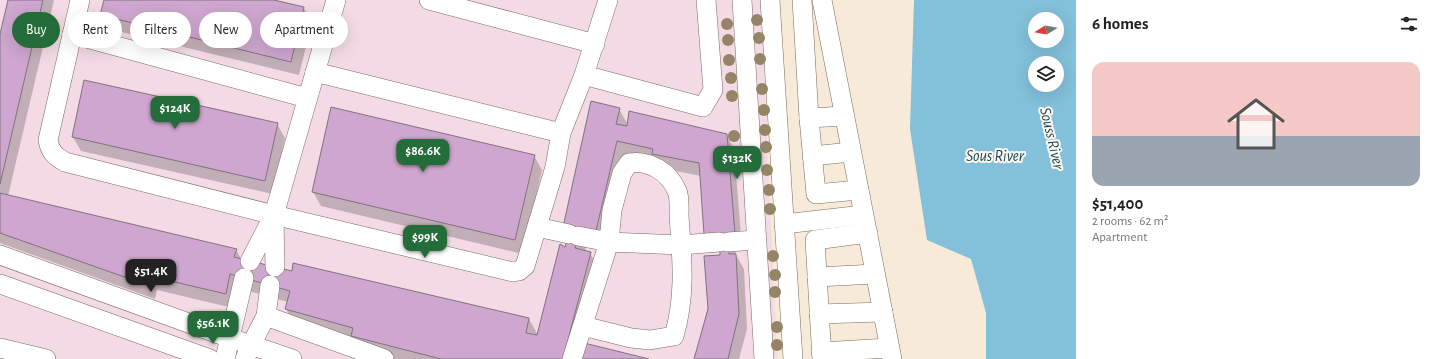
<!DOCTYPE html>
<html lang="en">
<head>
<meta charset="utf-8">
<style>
  body { margin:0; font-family:"Alegreya Sans",sans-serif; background:#f2f2f2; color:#222; height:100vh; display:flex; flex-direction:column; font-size:15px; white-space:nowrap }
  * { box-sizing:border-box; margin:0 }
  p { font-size:13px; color:#767676 }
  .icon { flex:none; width:22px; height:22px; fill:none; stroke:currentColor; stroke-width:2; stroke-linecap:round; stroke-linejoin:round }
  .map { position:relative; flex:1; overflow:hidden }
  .drawer { display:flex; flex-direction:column; background:#fff; width:360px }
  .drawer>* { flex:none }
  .guide { position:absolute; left:12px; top:12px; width:380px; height:36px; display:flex; gap:8px }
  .needle { width:26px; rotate:259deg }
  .buttons { position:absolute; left:1028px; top:12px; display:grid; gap:8px }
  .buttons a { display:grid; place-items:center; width:36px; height:36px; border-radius:50%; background:#fff; box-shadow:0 4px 16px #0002; font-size:20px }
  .price { position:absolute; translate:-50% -34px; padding:0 9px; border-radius:8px; background:#246c39; color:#fff; font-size:13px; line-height:26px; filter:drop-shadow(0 1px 2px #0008) }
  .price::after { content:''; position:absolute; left:50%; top:24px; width:12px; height:9px; margin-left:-6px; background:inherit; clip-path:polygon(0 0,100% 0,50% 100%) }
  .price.active { background:#222; color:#fff }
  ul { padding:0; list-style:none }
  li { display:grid; align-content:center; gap:8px; height:212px; padding:0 16px }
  li span { display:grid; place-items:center; height:124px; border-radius:12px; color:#555 }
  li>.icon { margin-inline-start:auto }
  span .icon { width:72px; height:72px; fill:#fffc; stroke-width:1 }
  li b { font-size:17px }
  h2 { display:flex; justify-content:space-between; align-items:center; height:48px; padding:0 16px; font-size:17px }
  .chip { padding:0 14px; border-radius:18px; background:#fff; box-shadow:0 4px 16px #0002; font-size:14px; line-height:36px }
  .chip.active { background:#246c39; color:#fff }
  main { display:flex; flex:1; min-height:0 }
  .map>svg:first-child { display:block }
  .commercial { fill:#f3dae4 }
  .water { fill:#83c0d9; fill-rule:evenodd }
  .shadow { fill:#0003 }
  .building { fill:#cea6cf; stroke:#807280 }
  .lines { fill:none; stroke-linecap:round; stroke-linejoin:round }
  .minor-casing { stroke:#786c5c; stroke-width:20 }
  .minor { stroke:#fff; stroke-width:19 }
  .tree { fill:#968467 }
  .labels { text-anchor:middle; stroke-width:4; stroke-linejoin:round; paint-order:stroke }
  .water-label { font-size:16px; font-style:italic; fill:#174a5c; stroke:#fef8f1 }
</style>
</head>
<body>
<main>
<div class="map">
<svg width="1076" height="359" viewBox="0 0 1076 359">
  <rect width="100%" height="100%" fill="#f7ead8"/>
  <polygon class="commercial" points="0,0 761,0 777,359 0,359"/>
  <path class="water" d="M914 0H1076V359H986V313L971 259 927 240 910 129ZM1035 19H1057V41H1035ZM1035 63H1057V85H1035Z"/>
  <g class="shadow">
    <polygon points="9,0 54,0 8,196 236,250 242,260 292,272 294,264 529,319 538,335 566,248 619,109 628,125 726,134 734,149 742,248 735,249 736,255 744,269 747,329 739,359 695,359 721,255 720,247 701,176 661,168 658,162 625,155 603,249 587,244 585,251 590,253 598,267 574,359 395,359 360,350 294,323 286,309 288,302 238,288 233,308 157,290 155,299 0,243 0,39"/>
    <polygon points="105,0 270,0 304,8 312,22 299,75 109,29 101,15"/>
    <polygon points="277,124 285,138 273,194 81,151 73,137"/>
    <polygon points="534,156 542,170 523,254 321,206 313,192"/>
  </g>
  <g class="building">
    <polygon points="8,0 43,0 0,184 0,34"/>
    <polygon points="104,0 274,0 304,7 291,62 100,15"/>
    <polygon points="84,80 278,123 265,181 72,137"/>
    <polygon points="591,101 620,108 616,124 627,126 629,111 727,134 735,234 728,235 729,254 736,254 739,314 728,359 694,359 708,309 704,256 720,255 719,236 704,234 699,163 652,154 653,149 617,141 595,235 579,231 575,248 591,252 563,359 441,359 351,336 353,328 285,309 290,291 230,274 226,294 149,276 147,285 0,233 0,193 237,249 234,257 275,267 292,271 293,263 529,318 526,333 537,335 560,244 565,247 569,234 563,227"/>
    <polygon points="331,107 535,155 515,240 312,192"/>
    <polygon points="580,342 649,359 576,359"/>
  </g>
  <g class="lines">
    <defs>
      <g id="minor">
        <path d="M80 0 48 140C50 152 55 156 65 162L274 215 513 272 519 271 525 266 555 167 561 133 584 75 608 0"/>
        <polyline points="429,0 595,44"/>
        <polyline points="742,0 764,359"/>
        <polyline points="770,0 793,359"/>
        <polyline points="802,0 809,118 816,194 858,190"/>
        <polyline points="822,0 892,359"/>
        <polyline points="72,34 307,98"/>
        <polyline points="315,72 561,133"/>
        <polyline points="584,75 703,107 713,90 706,0"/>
        <polyline points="809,118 844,116"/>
        <polyline points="812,156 851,152"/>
        <polyline points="274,217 275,267"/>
        <polyline points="784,224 863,215"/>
        <polyline points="537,227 569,234"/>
        <path d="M578 236 609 242 612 210 622 173 629 163C650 160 669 172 677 191 680 198 679 208 679 216 682 258 686 295 674 336L650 340 631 338 583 326"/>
        <polyline points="728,242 756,240"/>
        <polyline points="0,255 230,338 292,359"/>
        <polyline points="250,261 274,215 336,0"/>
        <polyline points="817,277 875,274"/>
        <polyline points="0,284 210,359"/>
        <polyline points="819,314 883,312"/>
        <polyline points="266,316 384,359"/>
        <polyline points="0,348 46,359"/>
        <polyline points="821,352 889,348"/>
        <polyline points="225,359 244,278"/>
        <polyline points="245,359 251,345 266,316 270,285"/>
        <polyline points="572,359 609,242 681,245 719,242"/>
        <polyline points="822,359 815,240 868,233"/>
      </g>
    </defs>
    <use href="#minor" class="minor-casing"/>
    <use href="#minor" class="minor"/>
  </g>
  <g class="tree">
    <circle cx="757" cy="20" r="6"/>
    <circle cx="727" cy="24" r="6"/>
    <circle cx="759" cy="38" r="6"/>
    <circle cx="728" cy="40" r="6"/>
    <circle cx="760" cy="59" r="6"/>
    <circle cx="729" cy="60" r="6"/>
    <circle cx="731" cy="78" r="6"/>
    <circle cx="762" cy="89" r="6"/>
    <circle cx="732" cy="96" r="6"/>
    <circle cx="764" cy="110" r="6"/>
    <circle cx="765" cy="130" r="6"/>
    <circle cx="734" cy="136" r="6"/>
    <circle cx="766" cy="147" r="6"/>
    <circle cx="767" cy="170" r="6"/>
    <circle cx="769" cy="190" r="6"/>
    <circle cx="770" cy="209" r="6"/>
    <circle cx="773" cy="256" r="6"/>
    <circle cx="775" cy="275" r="6"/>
    <circle cx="775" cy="292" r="6"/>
    <circle cx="777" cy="327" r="6"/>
    <circle cx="777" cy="345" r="6"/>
  </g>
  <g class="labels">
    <g class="water-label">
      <text transform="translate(1053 138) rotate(77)" y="6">Souss River</text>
      <text x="995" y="161">Sous River</text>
    </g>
  </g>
</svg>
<div class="buttons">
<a><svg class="needle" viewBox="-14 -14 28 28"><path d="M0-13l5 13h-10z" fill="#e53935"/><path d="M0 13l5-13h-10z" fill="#767676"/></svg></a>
<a><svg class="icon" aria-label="layers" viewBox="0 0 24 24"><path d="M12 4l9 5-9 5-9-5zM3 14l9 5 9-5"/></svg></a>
</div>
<b class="price" style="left:175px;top:130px">$124K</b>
<b class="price" style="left:423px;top:173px">$86.6K</b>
<b class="price" style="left:737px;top:180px">$132K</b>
<b class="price" style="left:425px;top:259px">$99K</b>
<b class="price active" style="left:151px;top:293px">$51.4K</b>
<b class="price" style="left:213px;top:345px">$56.1K</b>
<div class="guide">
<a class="chip active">Buy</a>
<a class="chip">Rent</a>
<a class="chip">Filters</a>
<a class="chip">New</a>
<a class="chip">Apartment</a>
</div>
</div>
<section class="drawer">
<h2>6 homes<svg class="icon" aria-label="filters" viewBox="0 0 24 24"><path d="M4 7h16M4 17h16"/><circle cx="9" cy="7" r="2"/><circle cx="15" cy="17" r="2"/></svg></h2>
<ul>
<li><span style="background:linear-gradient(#f6c9c9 60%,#9aa5b1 0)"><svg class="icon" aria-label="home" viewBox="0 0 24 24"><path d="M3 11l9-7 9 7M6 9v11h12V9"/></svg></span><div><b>$51,400</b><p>2 rooms · 62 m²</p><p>Apartment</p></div></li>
</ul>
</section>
</main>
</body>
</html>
